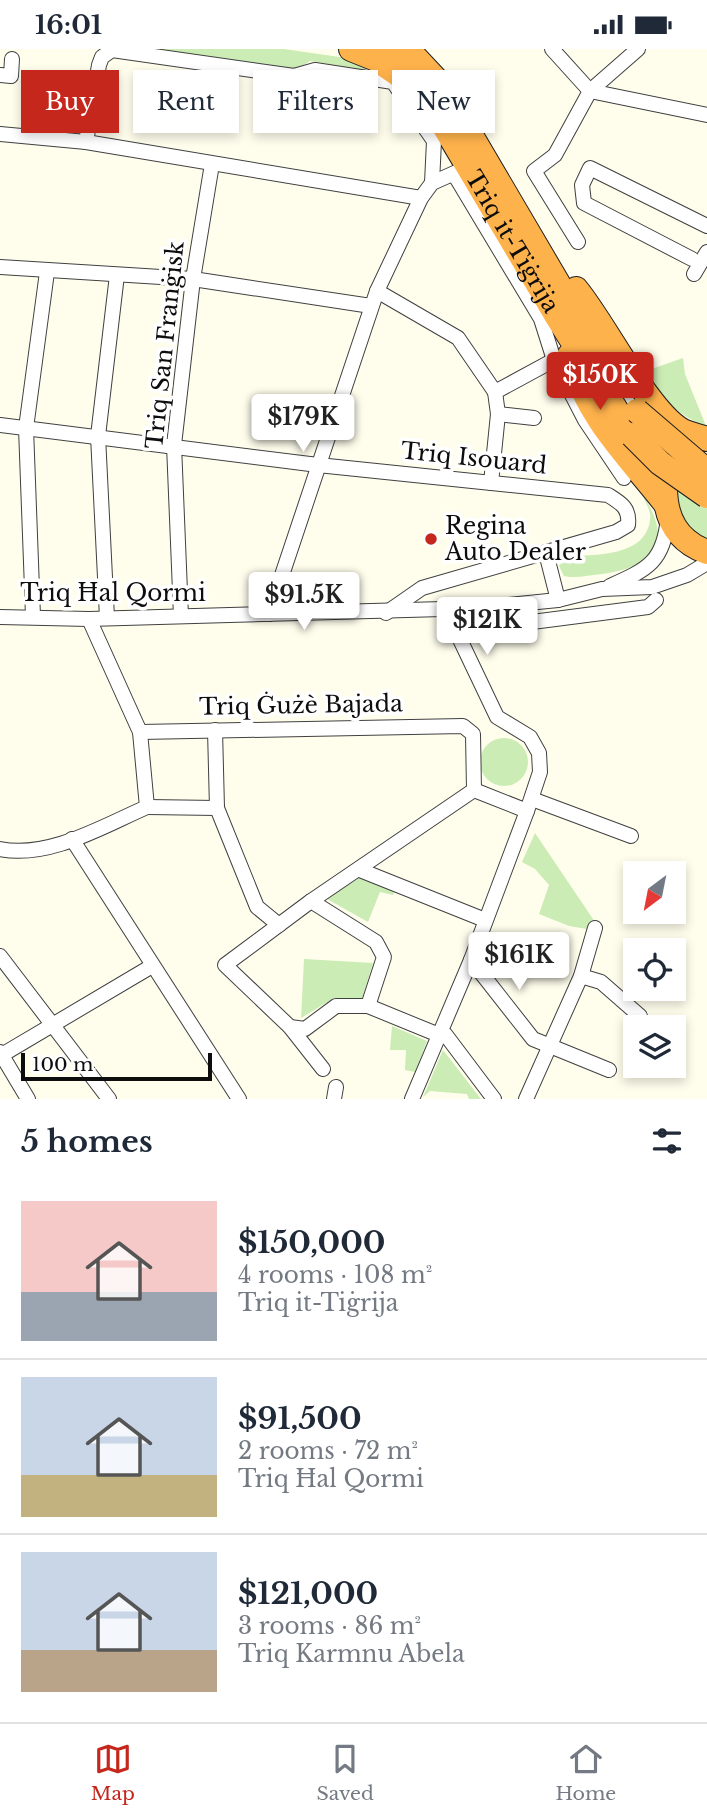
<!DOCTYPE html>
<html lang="en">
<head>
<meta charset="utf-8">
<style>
  body { margin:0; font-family:"Libre Baskerville",serif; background:#f6f6f7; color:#1f2937; height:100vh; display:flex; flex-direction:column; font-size:26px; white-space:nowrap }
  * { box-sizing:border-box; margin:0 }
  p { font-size:23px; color:#747a83 }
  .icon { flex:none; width:38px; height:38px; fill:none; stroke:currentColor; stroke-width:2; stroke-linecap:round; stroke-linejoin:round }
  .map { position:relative; height:1050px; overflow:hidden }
  .side { display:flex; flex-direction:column; background:#fff; flex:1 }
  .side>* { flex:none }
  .guide { position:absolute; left:21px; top:21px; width:665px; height:63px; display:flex; gap:14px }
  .needle { width:46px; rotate:212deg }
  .fabs { position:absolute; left:623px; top:812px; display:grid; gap:14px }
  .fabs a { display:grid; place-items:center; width:63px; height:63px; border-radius:0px; background:#fff; box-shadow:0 4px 10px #0003; font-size:35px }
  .scale { position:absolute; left:21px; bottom:18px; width:191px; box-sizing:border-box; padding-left:7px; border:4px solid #0d0d0d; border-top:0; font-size:19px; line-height:24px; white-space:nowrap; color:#0d0d0d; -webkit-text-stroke:5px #fff; paint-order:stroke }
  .price { position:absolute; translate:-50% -60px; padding:0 16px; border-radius:7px; background:#fff; color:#222; font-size:23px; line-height:46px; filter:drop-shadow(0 2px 4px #0008) }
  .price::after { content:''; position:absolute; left:50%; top:42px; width:21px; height:16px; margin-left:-10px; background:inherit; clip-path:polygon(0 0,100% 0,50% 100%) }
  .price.active { background:#c6271c; color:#fff }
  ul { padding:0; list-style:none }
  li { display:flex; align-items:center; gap:21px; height:175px; padding:0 21px }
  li+li { border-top:2px solid #e0e1e3 }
  li span { display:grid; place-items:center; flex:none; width:196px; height:140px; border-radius:0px; color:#555 }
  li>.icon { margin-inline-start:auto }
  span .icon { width:84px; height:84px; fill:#fffc; stroke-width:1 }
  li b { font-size:30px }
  h2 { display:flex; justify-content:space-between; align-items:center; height:84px; padding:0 21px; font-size:30px }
  .pill { padding:0 24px; border-radius:0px; background:#fff; box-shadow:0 4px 10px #0003; font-size:24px; line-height:63px }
  .pill.active { background:#c6271c; color:#fff }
  .status { display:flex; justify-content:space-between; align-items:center; height:49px; padding:0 35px; background:#fff; direction:ltr }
  .status svg { height:19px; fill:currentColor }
  .menu { display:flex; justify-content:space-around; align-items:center; height:98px; border-top:2px solid #e0e1e3; background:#fff; font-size:19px; color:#747a83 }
  .menu a { display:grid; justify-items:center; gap:4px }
  .menu .active { color:#c6271c }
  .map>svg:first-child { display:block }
  .green { fill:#cbecb4 }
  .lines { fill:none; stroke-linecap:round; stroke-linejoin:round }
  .street-casing { stroke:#404040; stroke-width:16 }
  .highway-casing { stroke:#1e1e1e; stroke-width:26 }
  .street { stroke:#fff; stroke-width:14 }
  .highway { stroke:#feb24c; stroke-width:24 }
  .highway-bridge-casing { stroke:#1e1e1e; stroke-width:26; stroke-linecap:butt }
  .highway-bridge { stroke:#feb24c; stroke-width:24 }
  .poi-dot { fill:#c6271c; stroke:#fff; stroke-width:2.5 }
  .labels { text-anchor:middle; stroke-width:7; stroke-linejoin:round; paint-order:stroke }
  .street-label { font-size:23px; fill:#0d0d0d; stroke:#fff }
  .poi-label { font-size:23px; fill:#0d0d0d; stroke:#fff; text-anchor:start }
</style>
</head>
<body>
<div class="status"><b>16:01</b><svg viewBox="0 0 49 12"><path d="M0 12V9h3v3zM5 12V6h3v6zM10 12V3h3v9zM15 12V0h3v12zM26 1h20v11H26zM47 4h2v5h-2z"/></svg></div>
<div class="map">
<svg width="707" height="1050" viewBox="0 0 707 1050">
  <rect width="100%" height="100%" fill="#fffeed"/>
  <g class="green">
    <polygon points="153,0 284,0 360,11 367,22 310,12 298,20"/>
    <path d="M683 309 685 325 706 377C680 368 658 347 643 323Z"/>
    <path d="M707 406V493C689 481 667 458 680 434 685 424 699 414 707 406Z"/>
    <path d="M643 446C674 495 655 518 602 525 590 526 575 530 564 527L559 517 565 508C594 505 645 509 650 471 652 462 644 452 643 446Z"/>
    <circle cx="504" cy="713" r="24"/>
    <polygon points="535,784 595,873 587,880 569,877 539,865 549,836 535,820 522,813"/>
    <polygon points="362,827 395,841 393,846 380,843 368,873 327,850"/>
    <polygon points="304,910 373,914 362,950 334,949 301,969"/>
    <polygon points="392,977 427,992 415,1023 405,1021 406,1001 390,1001"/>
    <polygon points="443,1001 481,1050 469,1050 467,1045 430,1042 423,1048"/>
  </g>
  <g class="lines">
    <defs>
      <g id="street">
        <polyline points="552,0 590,42 707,66"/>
        <polyline points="0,26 11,27 12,10"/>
        <polyline points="46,41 70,36 95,41"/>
        <polyline points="289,65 339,71"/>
        <polyline points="287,75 294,27"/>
        <polyline points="0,85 86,93 421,149"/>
        <polyline points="86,93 99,16 102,8 112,1 294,27 315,21 393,33 434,92 432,134"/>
        <polyline points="454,125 541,270 554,311 585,371 624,429"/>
        <polyline points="578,193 534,122 555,106 590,42 638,0"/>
        <polyline points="692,210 584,154 582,136 590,119 707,177"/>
        <polyline points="0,218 193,230 371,257"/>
        <polyline points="694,225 707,203"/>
        <polyline points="377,242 458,289 495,343 554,311"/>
        <polyline points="498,365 534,369"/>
        <path d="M0 376 318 416 608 446C621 454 630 459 628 476L616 483 422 539 386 564"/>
        <polyline points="491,434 498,365 495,343"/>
        <polyline points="546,504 558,551"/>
        <path d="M610 537C648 520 664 513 668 468"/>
        <polyline points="446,561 497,668 530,688 539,704 540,723 527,762 474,741"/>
        <polyline points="269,565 377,242 421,149 432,134 468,118"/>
        <polyline points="33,567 26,379 47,223"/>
        <polyline points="181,567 174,396 193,230 212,115"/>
        <polyline points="0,568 89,570 479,559 558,551 602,540 652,538 687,526 707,514"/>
        <polyline points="107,569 98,387 117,226"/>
        <polyline points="455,583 648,558 656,551"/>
        <polyline points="215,681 217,759 257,858 279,876"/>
        <polyline points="140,683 463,677 473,685 474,741"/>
        <polyline points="532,750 631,787"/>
        <polyline points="147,758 217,759"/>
        <polyline points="72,790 239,1050"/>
        <path d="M0 800C49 810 103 777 147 758L140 683 89 570"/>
        <polyline points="360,821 485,871"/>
        <polyline points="311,852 376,893 384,908 368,957"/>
        <polyline points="0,907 109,1050"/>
        <polyline points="471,911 533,990 609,1021"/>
        <polyline points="581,927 601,933 640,967"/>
        <polyline points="290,978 305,980 336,957 368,957 439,986 445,985 494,1050"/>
        <polyline points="0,1003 28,1050"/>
        <polyline points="0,1007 152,917"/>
        <polyline points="323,1020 290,978 225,916 311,852 474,741"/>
        <polyline points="334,1050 336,1038"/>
        <polyline points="412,1050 471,911 527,762"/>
        <polyline points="526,1050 581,927 595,879"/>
      </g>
      <g id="highway">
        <polyline points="351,0 376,10 405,30"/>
        <path id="s1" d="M391 0 425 45 556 266 632 386"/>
        <polyline points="413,6 442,37 606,316"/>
        <path d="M576 240C605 275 647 361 681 381 688 385 699 387 707 390"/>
        <path d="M569 307C591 373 624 402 665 454"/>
        <path d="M665 438C665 469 677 492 707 503"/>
      </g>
    </defs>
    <use href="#street" class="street-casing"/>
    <use href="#highway" class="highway-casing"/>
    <use href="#street" class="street"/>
    <use href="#highway" class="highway"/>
    <defs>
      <g id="highway-bridge">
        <polyline points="637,362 707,422"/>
        <polyline points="632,386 660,414 707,447"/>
      </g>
    </defs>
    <use href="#highway-bridge" class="highway-bridge-casing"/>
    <use href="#highway-bridge" class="highway-bridge"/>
  </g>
  <circle class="poi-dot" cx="431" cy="490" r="7"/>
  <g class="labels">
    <g class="street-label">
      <text dy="8" stroke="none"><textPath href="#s1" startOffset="228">Triq it-Tiġrija</textPath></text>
      <text transform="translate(165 296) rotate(-84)" y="8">Triq San Franġisk</text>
      <text transform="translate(474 409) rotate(6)" y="8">Triq Isouard</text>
      <text x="113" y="552">Triq Ħal Qormi</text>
      <text transform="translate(301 656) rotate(-1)" y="8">Triq Ġużè Bajada</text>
    </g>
    <g class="poi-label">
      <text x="445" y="485">Regina<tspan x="445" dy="26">Auto Dealer</tspan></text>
    </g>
  </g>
</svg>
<div class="fabs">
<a><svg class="needle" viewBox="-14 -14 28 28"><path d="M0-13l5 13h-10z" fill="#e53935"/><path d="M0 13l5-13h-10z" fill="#747a83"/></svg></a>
<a><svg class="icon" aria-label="locate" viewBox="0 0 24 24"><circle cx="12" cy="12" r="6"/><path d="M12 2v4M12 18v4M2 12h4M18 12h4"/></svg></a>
<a><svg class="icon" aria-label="layers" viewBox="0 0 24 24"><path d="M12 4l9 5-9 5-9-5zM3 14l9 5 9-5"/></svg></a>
</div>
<div class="scale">100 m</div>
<b class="price active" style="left:600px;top:363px">$150K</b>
<b class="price" style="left:303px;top:405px">$179K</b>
<b class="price" style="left:304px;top:583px">$91.5K</b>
<b class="price" style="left:487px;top:608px">$121K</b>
<b class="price" style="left:519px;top:943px">$161K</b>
<div class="guide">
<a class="pill active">Buy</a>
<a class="pill">Rent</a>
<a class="pill">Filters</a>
<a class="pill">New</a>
</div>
</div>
<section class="side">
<h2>5 homes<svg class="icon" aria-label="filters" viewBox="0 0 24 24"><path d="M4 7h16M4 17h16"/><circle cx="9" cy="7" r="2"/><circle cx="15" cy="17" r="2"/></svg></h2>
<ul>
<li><span style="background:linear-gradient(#f6c9c9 65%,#9aa5b1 0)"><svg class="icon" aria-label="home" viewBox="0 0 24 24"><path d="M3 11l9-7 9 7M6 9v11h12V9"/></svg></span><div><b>$150,000</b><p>4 rooms · 108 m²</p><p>Triq it-Tiġrija</p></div></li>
<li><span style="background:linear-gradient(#c9d6e8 70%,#c2b280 0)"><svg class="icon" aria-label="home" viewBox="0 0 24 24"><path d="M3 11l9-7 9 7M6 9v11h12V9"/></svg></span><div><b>$91,500</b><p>2 rooms · 72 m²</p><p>Triq Ħal Qormi</p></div></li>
<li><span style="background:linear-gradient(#c9d6e8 70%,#b9a48a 0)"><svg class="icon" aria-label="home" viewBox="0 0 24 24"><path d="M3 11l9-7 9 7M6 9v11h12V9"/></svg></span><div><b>$121,000</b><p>3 rooms · 86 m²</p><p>Triq Karmnu Abela</p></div></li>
</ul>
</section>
<nav class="menu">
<a class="active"><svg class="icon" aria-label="map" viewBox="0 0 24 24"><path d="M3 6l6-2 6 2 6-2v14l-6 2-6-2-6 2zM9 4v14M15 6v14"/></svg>Map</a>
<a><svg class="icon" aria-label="saved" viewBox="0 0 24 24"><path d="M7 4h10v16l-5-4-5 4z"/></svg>Saved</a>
<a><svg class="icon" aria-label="home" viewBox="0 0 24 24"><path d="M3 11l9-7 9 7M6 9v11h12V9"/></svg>Home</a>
</nav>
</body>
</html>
